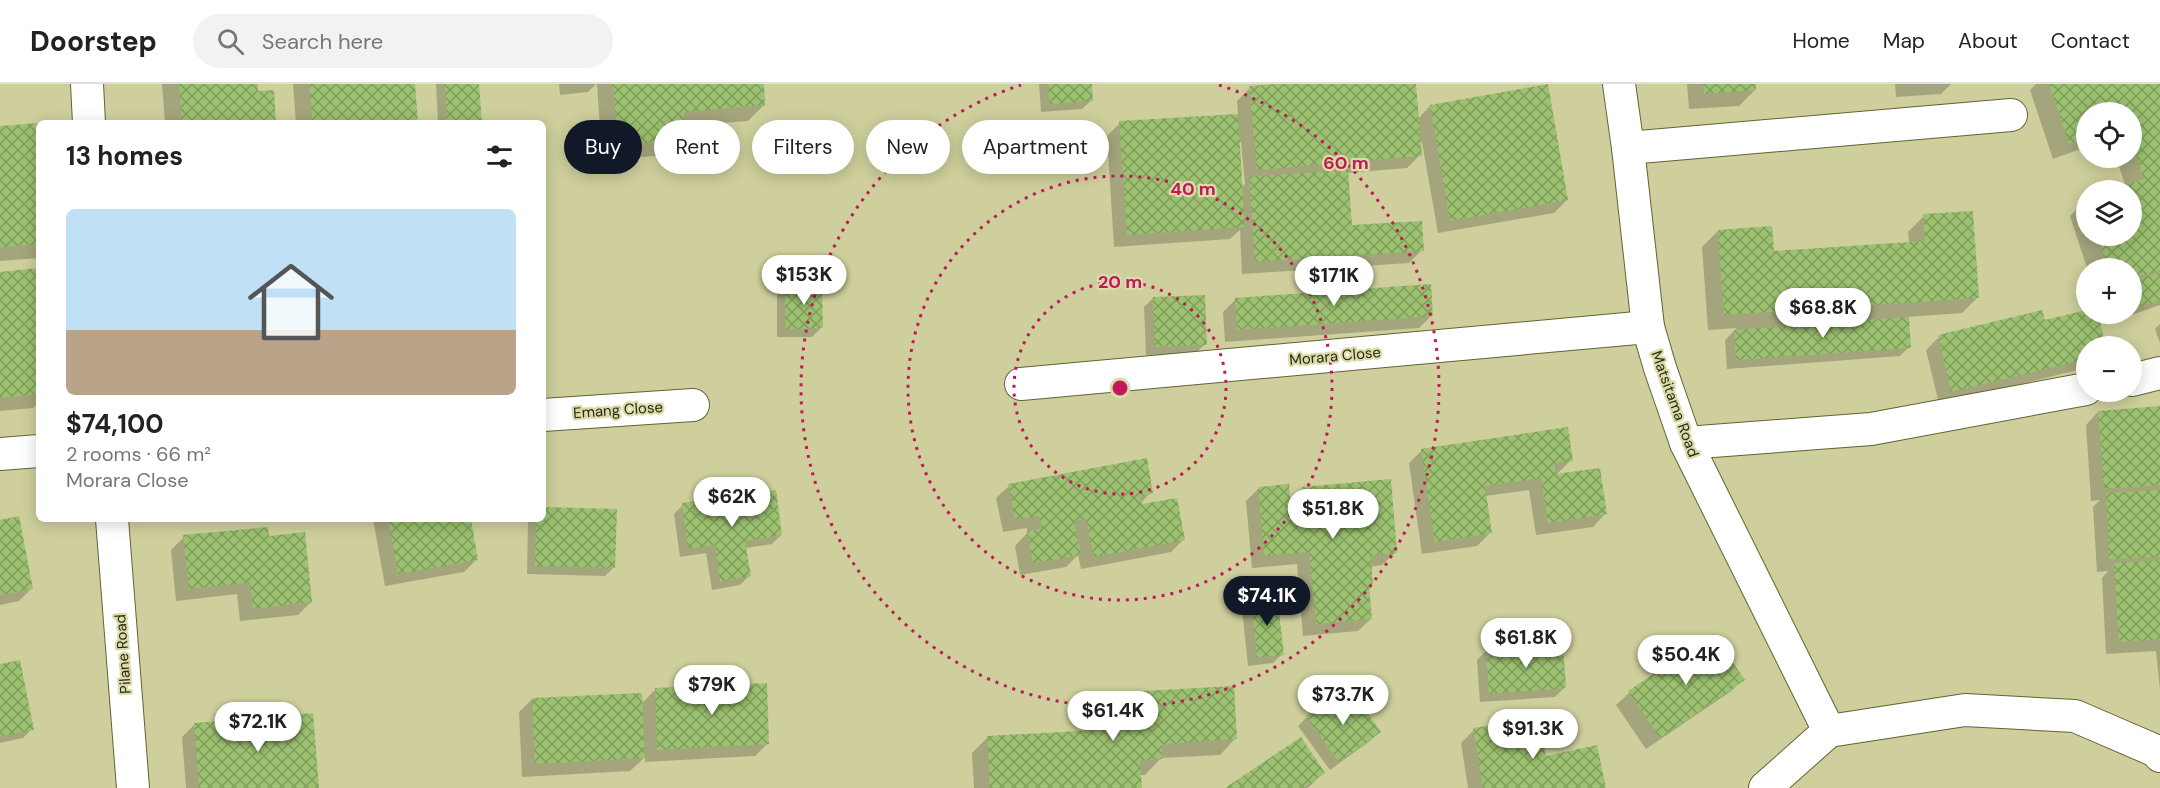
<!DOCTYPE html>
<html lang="en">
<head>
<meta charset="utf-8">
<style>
  body { margin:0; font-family:"DM Sans",sans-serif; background:#f2f2f2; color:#222; height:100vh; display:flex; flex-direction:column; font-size:22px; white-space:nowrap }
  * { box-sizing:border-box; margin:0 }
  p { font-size:20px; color:#767676 }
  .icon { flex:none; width:33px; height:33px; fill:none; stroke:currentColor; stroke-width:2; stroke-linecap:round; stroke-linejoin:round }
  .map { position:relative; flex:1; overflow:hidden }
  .details { position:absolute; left:36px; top:36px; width:510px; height:402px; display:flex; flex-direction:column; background:#fff; border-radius:9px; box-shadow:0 3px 15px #0003 }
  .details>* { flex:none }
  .banner { position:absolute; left:564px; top:36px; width:570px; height:54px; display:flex; gap:12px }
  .fabs { position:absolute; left:2076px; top:18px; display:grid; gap:12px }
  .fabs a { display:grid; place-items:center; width:66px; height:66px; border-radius:50%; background:#fff; box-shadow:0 3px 15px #0003; font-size:30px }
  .price { position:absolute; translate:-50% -51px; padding:0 14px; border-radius:21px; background:#fff; color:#222; font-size:20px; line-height:39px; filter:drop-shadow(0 2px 3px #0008) }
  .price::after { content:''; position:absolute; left:50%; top:36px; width:18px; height:14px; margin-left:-9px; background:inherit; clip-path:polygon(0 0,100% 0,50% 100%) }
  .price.current { background:#111827; color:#fff }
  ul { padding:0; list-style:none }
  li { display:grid; align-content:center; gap:12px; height:318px; padding:0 30px }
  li+li { border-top:2px solid #e0e0e0 }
  li span { display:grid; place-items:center; height:186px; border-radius:9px; color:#555 }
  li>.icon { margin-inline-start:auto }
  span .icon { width:108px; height:108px; fill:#fffc; stroke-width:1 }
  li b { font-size:26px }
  h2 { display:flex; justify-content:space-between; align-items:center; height:72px; padding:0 30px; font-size:26px }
  .chip { padding:0 21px; border-radius:27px; background:#fff; box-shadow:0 3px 15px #0003; font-size:21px; line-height:54px }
  .chip.current { background:#111827; color:#fff }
  header { display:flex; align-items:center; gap:36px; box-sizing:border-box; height:84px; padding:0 30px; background:#fff; border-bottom:2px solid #e0e0e0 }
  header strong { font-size:28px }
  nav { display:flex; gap:33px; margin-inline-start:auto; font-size:21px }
  .search { width:420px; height:54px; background:#f2f2f2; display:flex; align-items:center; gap:15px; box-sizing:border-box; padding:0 21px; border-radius:33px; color:#767676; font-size:22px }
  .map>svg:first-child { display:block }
  .shadow { fill:#0003; fill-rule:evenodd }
  .building { fill:url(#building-cross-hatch) }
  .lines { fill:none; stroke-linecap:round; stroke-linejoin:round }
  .street-casing { stroke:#626333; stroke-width:34 }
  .street { stroke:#fff; stroke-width:32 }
  .ring { fill:none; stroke:#c2185b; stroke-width:3; stroke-dasharray:3 6 }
  .labels { text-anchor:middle; stroke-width:4.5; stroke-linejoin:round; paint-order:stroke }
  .street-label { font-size:15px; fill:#2a2a16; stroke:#dbdca9 }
  .centre { fill:#c2185b; stroke:#dbdca9; stroke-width:3 }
  .ring-label { font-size:18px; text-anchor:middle; font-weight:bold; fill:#c2185b; stroke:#dbdca9; stroke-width:4.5; stroke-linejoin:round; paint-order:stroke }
</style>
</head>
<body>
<header>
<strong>Doorstep</strong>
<div class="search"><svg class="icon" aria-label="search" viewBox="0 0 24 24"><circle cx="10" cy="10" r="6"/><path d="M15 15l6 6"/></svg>Search here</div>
<nav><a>Home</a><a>Map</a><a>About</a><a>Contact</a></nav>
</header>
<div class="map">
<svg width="2160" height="704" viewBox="0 0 2160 704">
  <defs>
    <pattern id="building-cross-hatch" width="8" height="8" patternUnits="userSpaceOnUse" patternTransform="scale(1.5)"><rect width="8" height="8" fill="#9cc170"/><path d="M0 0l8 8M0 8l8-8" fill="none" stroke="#7f9d5b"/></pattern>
  </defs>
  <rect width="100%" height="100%" fill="#cecf9c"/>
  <g class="shadow">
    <polygon points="162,0 257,0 257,8 275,39 165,39"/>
    <polygon points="293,0 413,0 416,39 296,39"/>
    <polygon points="436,0 478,0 480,39 438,39"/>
    <polygon points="559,0 596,0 588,8 560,11"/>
    <polygon points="597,0 762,0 764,21 748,37 683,42 684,55 668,71 602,76"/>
    <polygon points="1039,0 1090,0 1092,16 1082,25 1041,28"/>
    <path d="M1291 0H1414L1417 36 1430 22 1567 116 1554 129 1438 149 1422 58 1419 59 1420 71 1407 84 1347 89 1350 142 1422 166 1409 179 1242 190 1240 146 1230 155 1114 163 1107 52 1120 39 1238 31 1237 17 1250 4ZM1238 58H1241L1245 100 1241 104Z"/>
    <polygon points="1687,0 1754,0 1755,6 1739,22 1689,25"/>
    <polygon points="1895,0 1951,0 1941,10 1896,13"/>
    <polygon points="2036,0 2160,0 2160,221 2132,231 2132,184 2087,184 2070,132 2086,116 2086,152 2132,152 2132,106 2115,106 2126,103 2116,74 2132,74 2132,28 2086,28 2086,63 2053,75 2030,6"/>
    <polygon points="39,41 39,174 0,177 0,43"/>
    <polygon points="1924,132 1978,213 1962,229 1907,233 1909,263 1900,272 1727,285 1725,256 1737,244 1708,246 1702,163 1718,147 1772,169 1909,159 1908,148"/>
    <polygon points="0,189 39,197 39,319 33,324 0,327"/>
    <polygon points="786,201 821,244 812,253 777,253 777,211"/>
    <polygon points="1153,214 1205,260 1196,269 1146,271 1144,223"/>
    <polygon points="1236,215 1432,231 1419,244 1225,258 1223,228"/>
    <polygon points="2086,228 2086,230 2096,230 2104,262 2086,262 2086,284 1939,320 1926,266 1939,253 2044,238"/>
    <polygon points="2160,240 2160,259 2155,245"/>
    <polygon points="2160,324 2160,606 2156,567 2106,570 2102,494 2108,487 2097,488 2093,423 2100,416 2091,417 2086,341 2098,328"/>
    <polygon points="1422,366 1571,376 1556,391 1605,430 1593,443 1536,451 1529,406 1485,412 1490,449 1477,462 1422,470 1409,379"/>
    <polygon points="1009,402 1151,408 1140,420 1184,455 1171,468 1081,485 1078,471 1066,483 1020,491 1015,462 1027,449 1027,444 1003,448 996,414"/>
    <polygon points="1259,404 1289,418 1302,404 1395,469 1382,481 1370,483 1368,503 1371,535 1358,547 1303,552 1297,480 1252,484 1246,417"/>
    <polygon points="683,421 781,451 772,460 745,464 749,492 740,501 712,506 706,469 680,473 674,430"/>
    <polygon points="543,424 614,483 605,492 527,490 528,435 543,435"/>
    <polygon points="373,435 469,435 477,475 464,488 385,502"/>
    <polygon points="0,437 32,504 19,517 0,521"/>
    <polygon points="184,453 267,454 311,518 298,531 240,537 237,510 176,517 171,466"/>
    <polygon points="1251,516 1282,570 1273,579 1248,582 1242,525"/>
    <polygon points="1713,552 1743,596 1730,608 1646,665 1616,621 1629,609"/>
    <polygon points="1486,567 1564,604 1555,613 1480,618 1477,576"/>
    <polygon points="0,581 32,645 23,654 0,659"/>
    <polygon points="655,606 768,659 755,672 645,678 645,673 630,687 522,693 519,628 532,615 641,620"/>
    <polygon points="1125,610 1235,655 1220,671 1161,674 1145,691 1140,691 1140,704 974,704 972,669 988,653 1084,648 1098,634 1110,633 1109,626"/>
    <polygon points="1355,628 1379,648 1370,657 1330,686 1298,642 1307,633"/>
    <polygon points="312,631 318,704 186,704 182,653 195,640"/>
    <polygon points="1474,646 1545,673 1596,663 1604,704 1468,704 1461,659"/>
    <polygon points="1300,655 1323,689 1310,702 1307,704 1228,704"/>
  </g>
  <g class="building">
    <polygon points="179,0 258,0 258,7 274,6 276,39 182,39"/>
    <polygon points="309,0 415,0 418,39 313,39"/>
    <polygon points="445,0 479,0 482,39 447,39"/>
    <polygon points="613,0 764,0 765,21 684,28 686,56 618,61"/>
    <polygon points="1048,0 1092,0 1093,17 1050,20"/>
    <polygon points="1275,0 1416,0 1422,72 1257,86 1249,2"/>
    <polygon points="1548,0 1568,116 1450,137 1430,21"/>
    <polygon points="1703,0 1756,0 1756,6 1704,10"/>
    <polygon points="2049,0 2160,0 2160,186 2132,195 2132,184 2108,184 2097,152 2132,152 2132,106 2112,106 2144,95 2132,58 2132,28 2086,28 2086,54 2069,60"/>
    <polygon points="1238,30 1245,143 1127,151 1119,37"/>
    <polygon points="39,39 39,160 0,163 0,42"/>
    <polygon points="1348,86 1352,141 1422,137 1424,167 1255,178 1249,93"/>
    <polygon points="1973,127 1979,214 1724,231 1718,146 1772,142 1774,167 1925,157 1923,130"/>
    <polygon points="39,184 39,310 0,314 0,188"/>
    <polygon points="2160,188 2160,216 2141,223 2132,197"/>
    <polygon points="785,200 822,200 823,244 786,245"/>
    <polygon points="1431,200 1433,232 1237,246 1235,214"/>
    <polygon points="1205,211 1207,261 1155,263 1153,213"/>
    <polygon points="2042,226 2045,236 2086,226 2086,230 2098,230 2106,262 2086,262 2086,275 1951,308 1938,251"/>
    <polygon points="1909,233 1911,264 1736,276 1734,246"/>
    <polygon points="2160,322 2160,401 2104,405 2098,327"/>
    <polygon points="1568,343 1573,377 1554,379 1556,390 1600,384 1607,430 1548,439 1541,394 1485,402 1492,449 1435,458 1421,365"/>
    <polygon points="1147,374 1153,409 1140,412 1142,420 1177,414 1185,456 1094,473 1086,435 1074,437 1081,471 1033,479 1027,448 1042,445 1039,432 1015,436 1008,400"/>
    <polygon points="1391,395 1397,469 1371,472 1373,500 1369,502 1372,535 1316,540 1309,468 1264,472 1258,403 1289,400 1291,423 1304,423 1302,403"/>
    <polygon points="776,406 782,451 745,457 751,492 720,498 715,461 688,465 682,419"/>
    <polygon points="2160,406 2160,473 2109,475 2106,409"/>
    <polygon points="543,423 617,425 615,484 535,482 536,435 543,435"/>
    <polygon points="19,432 33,505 0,511 0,436"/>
    <polygon points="388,435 471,435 478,476 398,490"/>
    <polygon points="268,443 269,452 305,448 312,518 253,525 250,498 189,505 183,451"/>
    <polygon points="2160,476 2160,555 2119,558 2114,479"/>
    <polygon points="1277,511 1284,571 1257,574 1251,514"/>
    <polygon points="1713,550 1745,596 1660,654 1628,607"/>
    <polygon points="1563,560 1566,604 1489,610 1486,566"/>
    <polygon points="20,576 34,646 0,652 0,580"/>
    <polygon points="767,599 769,660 657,666 655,604"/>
    <polygon points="1234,602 1237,655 1162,660 1162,675 1140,676 1142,704 990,704 987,652 1098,646 1097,632 1126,631 1124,608"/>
    <polygon points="1341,606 1356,627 1361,620 1381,648 1339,678 1306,632"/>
    <polygon points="642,609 645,674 535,680 532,614"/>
    <polygon points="313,629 319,704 199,704 194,639"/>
    <polygon points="1540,634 1546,672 1597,661 1606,704 1483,704 1473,644"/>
    <polygon points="1301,653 1325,689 1303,704 1225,704"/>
  </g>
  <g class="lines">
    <defs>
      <g id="street">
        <polyline points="87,0 89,39"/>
        <polyline points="1619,0 1628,64 1648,243 1660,284 1686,359 1829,647"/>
        <polyline points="1628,64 2011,31"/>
        <polyline points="2132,296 2160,289"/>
        <polyline points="1021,300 1648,243"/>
        <polyline points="543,331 693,321"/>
        <polyline points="1686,359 1871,345 2086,305"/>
        <polyline points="0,370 39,367"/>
        <polyline points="112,435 133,704"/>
        <polyline points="1765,704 1829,647 1965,626 2075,632 2156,667 2160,672"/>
      </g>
    </defs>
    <use href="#street" class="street-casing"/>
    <use href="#street" class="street"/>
  </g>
  <g class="ring">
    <circle cx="1120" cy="304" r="106"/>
    <circle cx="1120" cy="304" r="212"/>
    <path d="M1219 1A319 319 0 1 1 1021 1"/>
  </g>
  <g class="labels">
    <g class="street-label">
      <text transform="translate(1335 272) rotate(-5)" y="5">Morara Close</text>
      <text transform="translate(1675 320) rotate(70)" y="5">Matsitama Road</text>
      <text transform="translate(618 326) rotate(-4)" y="5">Emang Close</text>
      <text transform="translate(123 570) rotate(-94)" y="5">Pilane Road</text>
    </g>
  </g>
  <circle cx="1120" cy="304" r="9" class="centre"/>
  <g class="ring-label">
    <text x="1346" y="85">60 m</text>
    <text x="1193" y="111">40 m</text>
    <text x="1120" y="204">20 m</text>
  </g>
</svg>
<div class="fabs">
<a><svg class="icon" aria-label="locate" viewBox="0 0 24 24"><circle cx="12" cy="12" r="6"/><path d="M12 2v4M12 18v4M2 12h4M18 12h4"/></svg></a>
<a><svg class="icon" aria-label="layers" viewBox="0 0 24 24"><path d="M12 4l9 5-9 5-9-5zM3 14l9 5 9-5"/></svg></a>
<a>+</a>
<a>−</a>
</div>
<b class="price" style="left:804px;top:222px">$153K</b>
<b class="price" style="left:1334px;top:223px">$171K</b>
<b class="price" style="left:1823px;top:255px">$68.8K</b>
<b class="price" style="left:732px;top:444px">$62K</b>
<b class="price" style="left:1333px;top:456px">$51.8K</b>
<b class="price current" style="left:1267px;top:543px">$74.1K</b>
<b class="price" style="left:1526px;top:585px">$61.8K</b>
<b class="price" style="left:1686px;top:602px">$50.4K</b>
<b class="price" style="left:712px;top:632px">$79K</b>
<b class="price" style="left:1343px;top:642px">$73.7K</b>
<b class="price" style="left:1113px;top:658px">$61.4K</b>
<b class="price" style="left:258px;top:669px">$72.1K</b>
<b class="price" style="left:1533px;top:676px">$91.3K</b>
<div class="banner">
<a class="chip current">Buy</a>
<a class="chip">Rent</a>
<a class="chip">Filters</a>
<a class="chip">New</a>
<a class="chip">Apartment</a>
</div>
<section class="details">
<h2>13 homes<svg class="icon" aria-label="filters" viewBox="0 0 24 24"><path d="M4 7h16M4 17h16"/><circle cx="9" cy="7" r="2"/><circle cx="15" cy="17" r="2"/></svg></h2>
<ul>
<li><span style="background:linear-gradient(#bfe0f5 65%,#b9a48a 0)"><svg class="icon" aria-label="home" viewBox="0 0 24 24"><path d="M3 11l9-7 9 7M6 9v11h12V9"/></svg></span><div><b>$74,100</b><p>2 rooms · 66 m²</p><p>Morara Close</p></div></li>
</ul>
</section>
</div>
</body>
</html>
